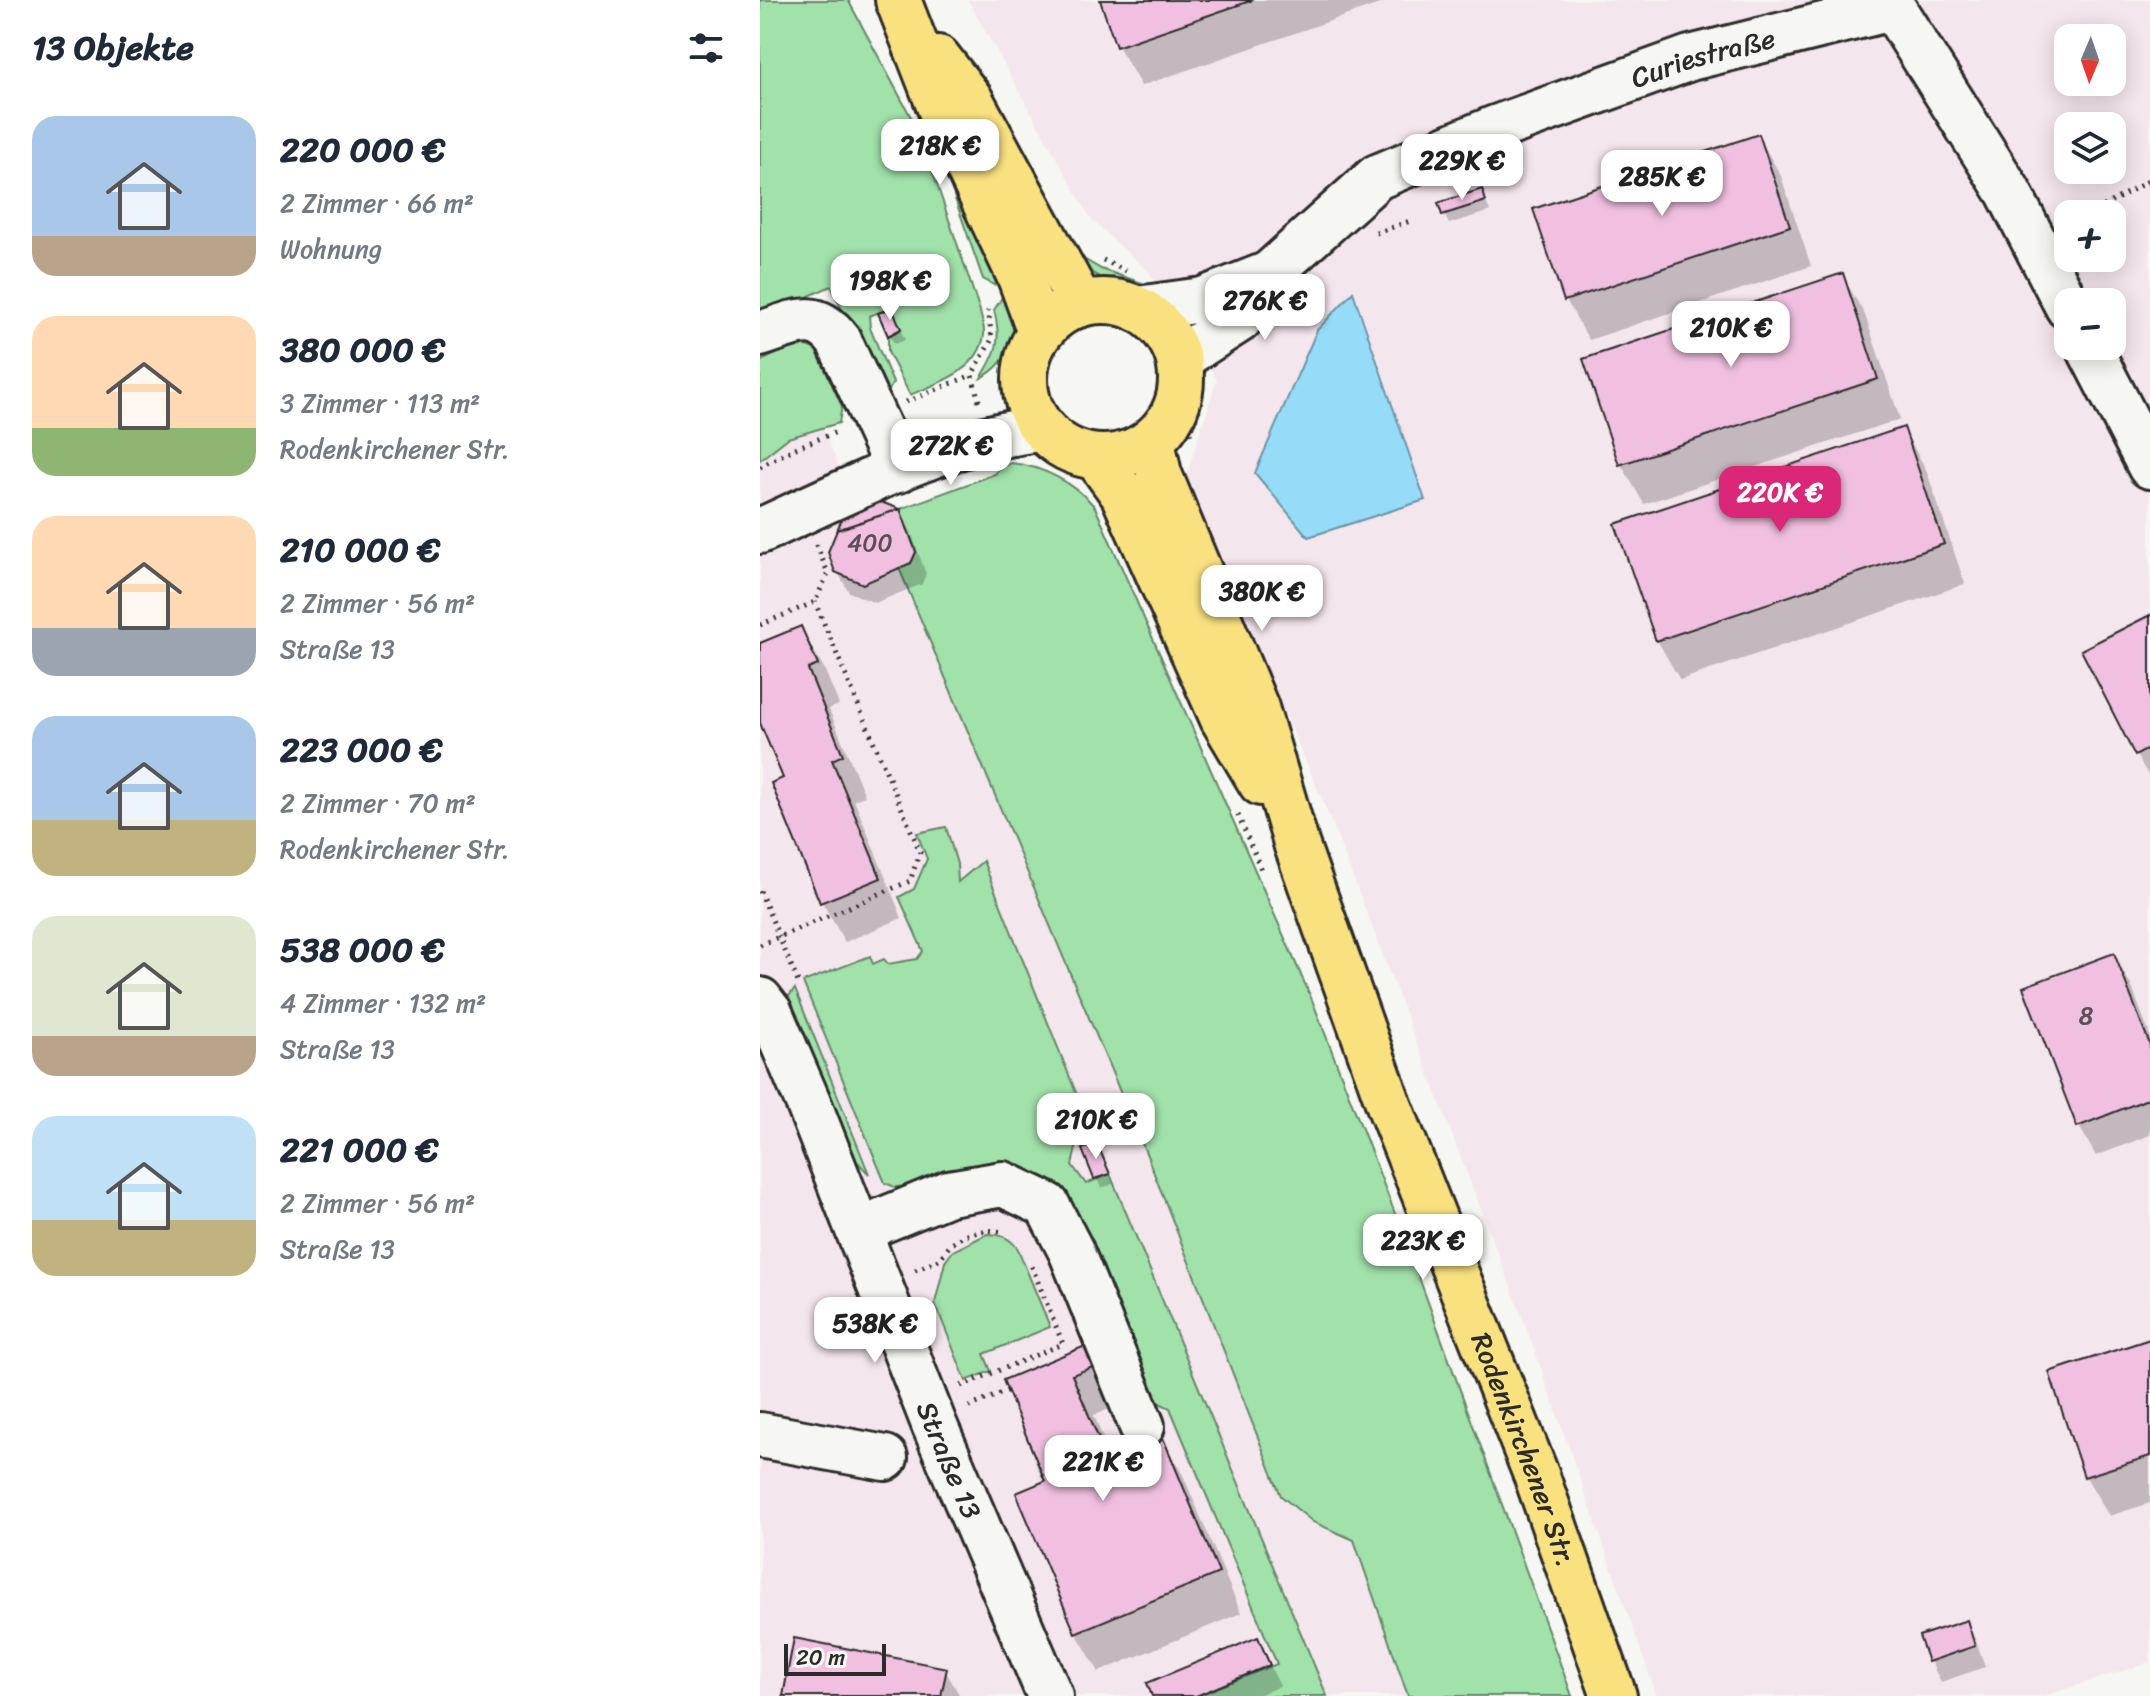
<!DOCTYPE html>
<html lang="de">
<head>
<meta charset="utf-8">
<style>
  body { margin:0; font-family:Sriracha,sans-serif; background:#f6f6f7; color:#1f2937; height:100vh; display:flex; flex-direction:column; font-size:30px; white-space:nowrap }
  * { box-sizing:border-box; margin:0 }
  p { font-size:26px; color:#747a83 }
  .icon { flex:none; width:44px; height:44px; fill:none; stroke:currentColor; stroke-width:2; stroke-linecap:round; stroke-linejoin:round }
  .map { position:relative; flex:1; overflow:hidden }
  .panel { display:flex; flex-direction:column; background:#fff; width:760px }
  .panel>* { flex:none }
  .needle { width:52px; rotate:182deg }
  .buttons { position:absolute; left:1294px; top:24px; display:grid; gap:16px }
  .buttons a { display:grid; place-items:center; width:72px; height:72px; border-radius:16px; background:#fff; box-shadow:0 4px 20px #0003; font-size:40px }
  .scale { position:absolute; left:24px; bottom:20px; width:102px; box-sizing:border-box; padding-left:8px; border:4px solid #2b2b2b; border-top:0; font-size:22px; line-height:28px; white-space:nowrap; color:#2b2b2b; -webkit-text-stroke:6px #f6f6f2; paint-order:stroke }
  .price { position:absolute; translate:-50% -68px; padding:0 18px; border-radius:16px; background:#fff; color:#222; font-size:26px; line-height:52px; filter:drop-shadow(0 2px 4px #0008) }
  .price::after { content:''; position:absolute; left:50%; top:48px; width:24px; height:18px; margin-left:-12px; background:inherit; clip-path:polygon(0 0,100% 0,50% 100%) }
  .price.current { background:#db2777; color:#fff }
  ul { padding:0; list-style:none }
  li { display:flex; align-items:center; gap:24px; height:200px; padding:0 32px }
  li span { display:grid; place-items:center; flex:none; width:224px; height:160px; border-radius:24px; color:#555 }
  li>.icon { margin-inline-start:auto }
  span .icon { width:96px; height:96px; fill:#fffc; stroke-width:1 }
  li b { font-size:34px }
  h2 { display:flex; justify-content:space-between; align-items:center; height:96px; padding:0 32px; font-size:34px }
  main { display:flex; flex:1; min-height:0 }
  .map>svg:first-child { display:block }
  .built { fill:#f4e6ed; fill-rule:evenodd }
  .green { fill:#a1e1aa; stroke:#66866a; stroke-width:2 }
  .water { fill:#96dcf8; stroke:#6b95a6; stroke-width:2 }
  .shadow { fill:#0003 }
  .building { fill:#f1c0e0; stroke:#2b2b2b; stroke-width:2 }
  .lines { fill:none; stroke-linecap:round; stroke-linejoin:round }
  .minor-casing { stroke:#2b2b2b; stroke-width:50 }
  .major-casing { stroke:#2b2b2b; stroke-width:50 }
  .path { stroke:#2b2b2b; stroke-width:5; stroke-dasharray:2 6; stroke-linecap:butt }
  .minor { stroke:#f6f6f2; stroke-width:44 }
  .major { stroke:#fae180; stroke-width:44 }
  .labels { text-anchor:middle; stroke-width:6; stroke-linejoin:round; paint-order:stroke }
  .number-label { font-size:24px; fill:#5c5058 }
  .street-label { font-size:28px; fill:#2b2b2b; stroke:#f6f6f2 }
</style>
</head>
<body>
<main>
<section class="panel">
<h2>13 Objekte<svg class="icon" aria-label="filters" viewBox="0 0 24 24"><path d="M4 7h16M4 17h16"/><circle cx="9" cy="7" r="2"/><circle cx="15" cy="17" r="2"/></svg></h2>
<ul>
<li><span style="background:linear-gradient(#a9c7e8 75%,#b9a48a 0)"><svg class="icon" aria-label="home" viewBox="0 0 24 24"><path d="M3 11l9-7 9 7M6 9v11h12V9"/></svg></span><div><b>220 000 €</b><p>2 Zimmer · 66 m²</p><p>Wohnung</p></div></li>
<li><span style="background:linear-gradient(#ffd9b3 70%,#8fb573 0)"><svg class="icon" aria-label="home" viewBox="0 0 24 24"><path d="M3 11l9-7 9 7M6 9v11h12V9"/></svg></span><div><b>380 000 €</b><p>3 Zimmer · 113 m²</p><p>Rodenkirchener Str.</p></div></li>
<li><span style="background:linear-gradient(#ffd9b3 70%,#9aa5b1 0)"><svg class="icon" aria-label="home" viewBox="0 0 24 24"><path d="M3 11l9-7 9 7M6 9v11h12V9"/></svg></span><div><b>210 000 €</b><p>2 Zimmer · 56 m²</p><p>Straße 13</p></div></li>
<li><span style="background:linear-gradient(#a9c7e8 65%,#c2b280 0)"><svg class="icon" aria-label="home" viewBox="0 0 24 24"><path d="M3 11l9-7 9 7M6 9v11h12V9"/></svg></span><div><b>223 000 €</b><p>2 Zimmer · 70 m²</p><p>Rodenkirchener Str.</p></div></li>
<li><span style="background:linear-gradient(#dfe7d0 75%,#b9a48a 0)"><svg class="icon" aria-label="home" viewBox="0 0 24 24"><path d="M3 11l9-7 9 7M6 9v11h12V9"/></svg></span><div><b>538 000 €</b><p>4 Zimmer · 132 m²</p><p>Straße 13</p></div></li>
<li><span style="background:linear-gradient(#bfe0f5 65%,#c2b280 0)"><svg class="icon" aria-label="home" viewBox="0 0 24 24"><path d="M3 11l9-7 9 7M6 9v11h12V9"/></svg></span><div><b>221 000 €</b><p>2 Zimmer · 56 m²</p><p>Straße 13</p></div></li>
</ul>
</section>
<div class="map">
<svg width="1390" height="1696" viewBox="0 0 1390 1696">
  <rect width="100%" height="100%" fill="#f6f6f2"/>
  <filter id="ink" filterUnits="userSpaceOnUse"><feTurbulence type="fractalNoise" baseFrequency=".0125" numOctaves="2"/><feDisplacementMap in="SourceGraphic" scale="16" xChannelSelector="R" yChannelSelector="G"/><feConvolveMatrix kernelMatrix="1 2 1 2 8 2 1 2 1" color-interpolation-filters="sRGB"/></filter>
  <g filter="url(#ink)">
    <g class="built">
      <path d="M208 0H1390V1662L1284 1696H897L767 1329 571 820 425 480 457 380 389 272 331 219ZM1308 38H1352V82H1308ZM1308 126H1352V170H1308ZM1308 214H1352V258H1308ZM1308 302H1352V346H1308Z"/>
      <polygon points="63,429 95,505 112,499 140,509 156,552 151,563 139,569 386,1153 521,1496 553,1522 594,1539 648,1696 0,1696 0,460 28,438"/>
    </g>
    <g class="green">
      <path d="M0 0H88L159 132 220 311C221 318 225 328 224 335 219 371 178 383 150 395L128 352V336L141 329 131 308 109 316 110 328 133 383 128 392 122 395 71 286 0 318Z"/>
      <polygon points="170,127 252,276 234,285 223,279"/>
      <path d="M318 258H322L341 269 394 287 384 292C361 283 331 281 318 258Z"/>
      <path d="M256 291C260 325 254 361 221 378 237 353 242 340 234 310L243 296Z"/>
      <polygon points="40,343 56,350 82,406 79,423 28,438 0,460 0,364 1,361"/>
      <path d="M455 357C435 386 422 421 414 455L410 447 433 377Z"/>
      <polygon points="280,448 325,467 323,473 266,451"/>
      <path d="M251 463C282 466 315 483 335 507L552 1000 646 1242 812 1696H648L594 1540 553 1522 521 1496 386 1153 139 568 151 563 156 552 140 509 235 474 240 467Z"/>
      <polygon points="186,827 197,864 198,882 223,861 333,1135 314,1143 316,1148 312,1165 326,1184 350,1174 567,1696 436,1696 517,1664 410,1408 391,1399 311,1200 283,1181 135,1187 125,1183 43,982 110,956 113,964 124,959 128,964 157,959 163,951 139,897 154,889 167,859 157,833"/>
      <polygon points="35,989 109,1174 87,1151 28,1004 28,997"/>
      <path d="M227 1234C241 1234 250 1238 258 1249L290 1327 224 1354 231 1371 206 1381 175 1303 185 1262 193 1251Z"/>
    </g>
    <polygon class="water" points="593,292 665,500 548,537 495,473 557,330"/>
    <g class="shadow">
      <polygon points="342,0 631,0 381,86 358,46"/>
      <polygon points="998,136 1021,176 1051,266 829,340 806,300 776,210"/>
      <polygon points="721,191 730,211 689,224 684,214"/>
      <polygon points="1082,275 1105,315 1140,419 884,504 861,464"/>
      <polygon points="136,320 145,340 135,344 129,335"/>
      <polygon points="1143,429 1166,469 1205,584 920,680 897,640"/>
      <polygon points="139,510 151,532 166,574 162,584 115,603 89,592 77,571"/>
      <polygon points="1390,617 1390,778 1376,755"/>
      <polygon points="41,628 64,668 79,705 69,709 105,796 94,800 142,918 85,942 62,902 25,780 0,718 0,645"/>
      <polygon points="1353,955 1371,985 1390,1035 1390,1135 1336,1156 1319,1126"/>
      <polygon points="337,1145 353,1184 341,1188 324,1150"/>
      <polygon points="1390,1341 1390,1503 1349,1516 1326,1477 1291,1374"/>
      <polygon points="330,1346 360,1405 334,1415 350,1456 400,1435 423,1475 481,1613 339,1672 316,1633 259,1494 288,1482 245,1381"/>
      <polygon points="1206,1622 1217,1643 1225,1667 1181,1682 1170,1661"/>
      <polygon points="497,1640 520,1686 496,1696 394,1696"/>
      <polygon points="185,1670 200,1696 25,1696"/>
    </g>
    <g class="building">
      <polygon points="340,0 493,0 356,47"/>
      <polygon points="999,134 1030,226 804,301 773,209"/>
      <polygon points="722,189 726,201 682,215 678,203"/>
      <polygon points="1083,273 1118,379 859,465 823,359"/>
      <polygon points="132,308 141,329 128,336 118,313"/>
      <polygon points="1144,427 1184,544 896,641 855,524"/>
      <polygon points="112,499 140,509 77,530 86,510"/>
      <polygon points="140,509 156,552 151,563 103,584 75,572 68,552 77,530"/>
      <polygon points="1390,615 1390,748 1375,756 1321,650"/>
      <polygon points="41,626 58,665 48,669 83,755 72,760 121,878 60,903 11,783 23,778 0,723 0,643"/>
      <polygon points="1354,953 1390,1045 1390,1098 1317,1127 1263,987"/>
      <polygon points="337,1143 350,1174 334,1179 322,1149"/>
      <polygon points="1390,1339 1390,1456 1324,1477 1289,1372"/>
      <polygon points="330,1344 338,1365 312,1375 346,1456 401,1433 459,1573 315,1633 256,1493 285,1481 243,1380"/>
      <polygon points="1207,1620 1215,1646 1168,1662 1159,1636"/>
      <polygon points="498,1637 510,1665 436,1696 392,1696 387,1683"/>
      <polygon points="34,1638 187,1668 181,1696 23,1696"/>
    </g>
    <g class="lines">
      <defs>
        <g id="minor">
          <polyline points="1128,0 1248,191 1308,307"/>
          <polyline points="377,309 443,300 509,274"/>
          <path d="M0 334C33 324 55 308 79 341L138 470"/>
          <polyline points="1328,346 1390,466"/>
          <path id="s1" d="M421 368 420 358 479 320 494 301 509 274 617 177 733 129 930 58 1132 8"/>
          <path d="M0 531C82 494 193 436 282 429"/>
          <path id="s2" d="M0 1000 10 1013 48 1102 174 1424 290 1696"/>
          <polyline points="99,1230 189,1193 243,1184 287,1205 311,1251 382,1426"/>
          <polyline points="0,1435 125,1458"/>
        </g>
        <g id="major">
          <polyline points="138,0 180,108 260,277 280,332"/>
          <polyline points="178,58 210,99 321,304"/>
          <circle cx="343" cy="379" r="78"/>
          <path id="s3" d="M392 441 399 474 496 708 537 846 629 1105 777 1477 854 1696"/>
          <polyline points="337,458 363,494 463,719 501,783"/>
        </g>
      </defs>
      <use href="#minor" class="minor-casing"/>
      <use href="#major" class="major-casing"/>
      <g class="path">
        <polyline points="1330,214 1390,180"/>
        <polyline points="616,233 653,220"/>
        <polyline points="343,260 366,271"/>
        <polyline points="533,316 557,286"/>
        <polyline points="219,401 212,375 232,339 228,310"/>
        <polyline points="146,402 212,375"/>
        <polyline points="430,434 443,399"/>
        <polyline points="0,467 33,449 79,431"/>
        <polyline points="0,625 55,602 68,573 56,544"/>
        <polyline points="478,815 501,869"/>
        <polyline points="0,891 38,982"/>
        <polyline points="0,945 150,881 160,852 55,602"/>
        <polyline points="155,1270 179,1260 190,1245 204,1236 226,1230 245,1232"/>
        <polyline points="201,1386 303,1344 270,1262"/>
        <polyline points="209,1407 247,1391"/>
      </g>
      <use href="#minor" class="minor"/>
      <use href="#major" class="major"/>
    </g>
  </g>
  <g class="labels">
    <g class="number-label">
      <text x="110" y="551">400</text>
      <text x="1326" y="1024">8</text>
    </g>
    <g class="street-label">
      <text dy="10" stroke="none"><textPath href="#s1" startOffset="628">Curiestraße</textPath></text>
      <text dy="10" stroke="none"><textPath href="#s3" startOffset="1076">Rodenkirchener Str.</textPath></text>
      <text dy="10" stroke="none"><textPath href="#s2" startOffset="498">Straße 13</textPath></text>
    </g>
  </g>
</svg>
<div class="buttons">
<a><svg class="needle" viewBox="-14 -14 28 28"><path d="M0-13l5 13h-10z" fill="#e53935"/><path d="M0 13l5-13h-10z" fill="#747a83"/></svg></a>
<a><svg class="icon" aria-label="layers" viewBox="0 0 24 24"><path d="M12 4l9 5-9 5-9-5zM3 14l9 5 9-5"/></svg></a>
<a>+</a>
<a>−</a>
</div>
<div class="scale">20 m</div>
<b class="price" style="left:180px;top:187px">218K €</b>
<b class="price" style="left:702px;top:202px">229K €</b>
<b class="price" style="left:902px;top:218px">285K €</b>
<b class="price" style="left:130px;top:322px">198K €</b>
<b class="price" style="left:505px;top:342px">276K €</b>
<b class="price" style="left:971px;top:369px">210K €</b>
<b class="price" style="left:191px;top:487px">272K €</b>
<b class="price current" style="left:1020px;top:534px">220K €</b>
<b class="price" style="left:502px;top:633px">380K €</b>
<b class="price" style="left:336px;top:1161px">210K €</b>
<b class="price" style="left:663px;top:1282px">223K €</b>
<b class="price" style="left:115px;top:1365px">538K €</b>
<b class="price" style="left:343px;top:1503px">221K €</b>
</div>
</main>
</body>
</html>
